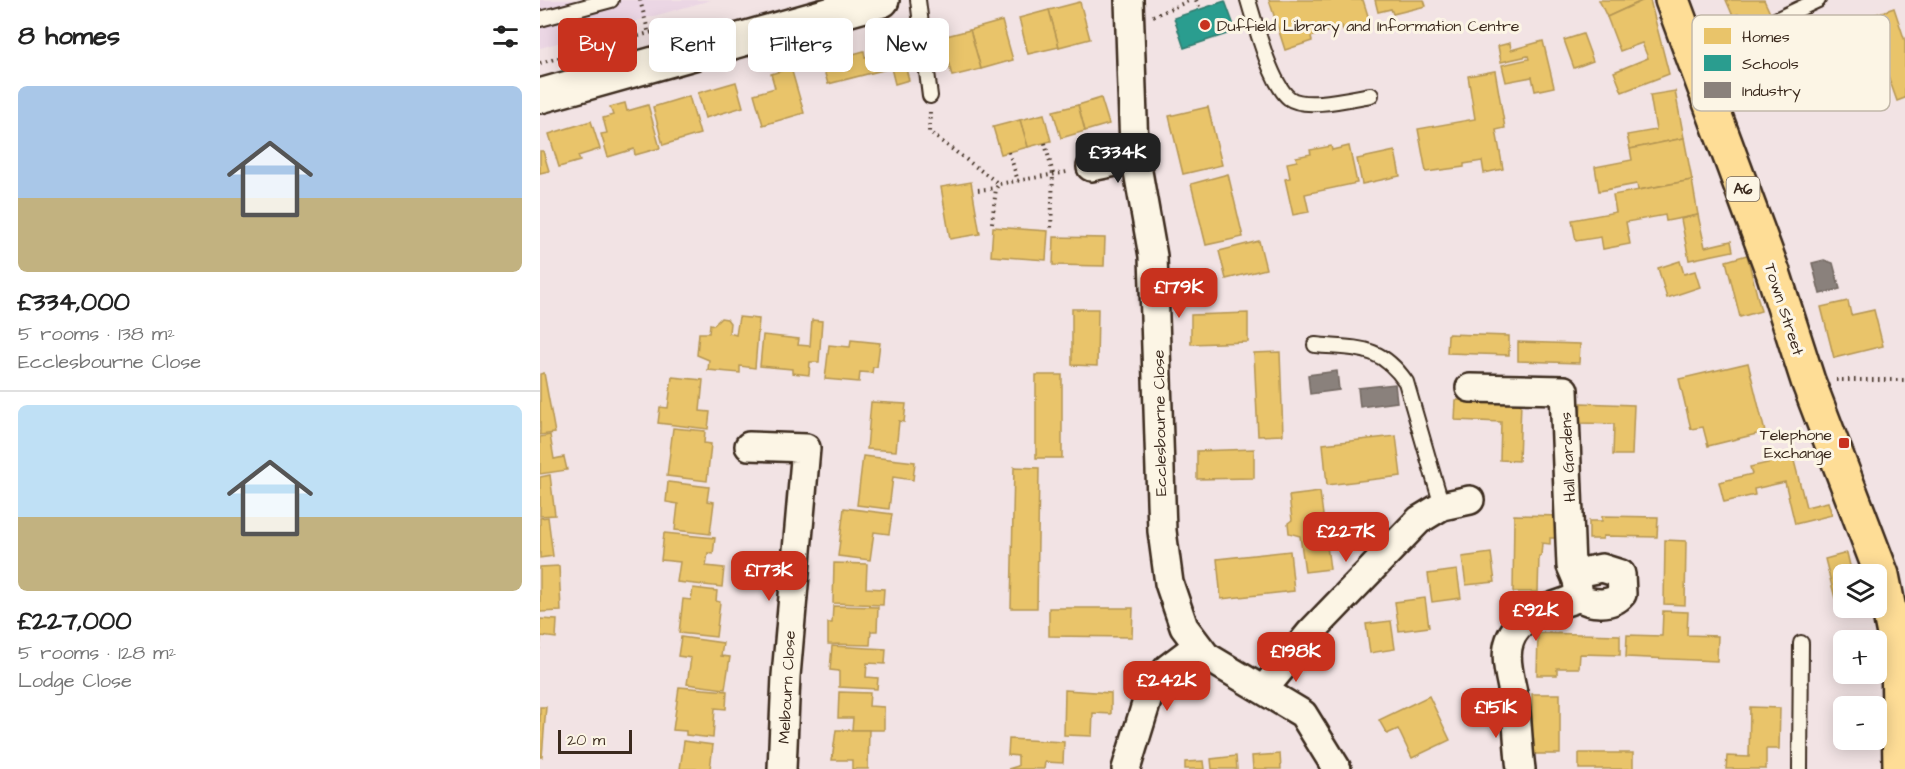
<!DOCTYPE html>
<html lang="en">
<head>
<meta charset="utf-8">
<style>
  body { margin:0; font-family:"Architects Daughter",sans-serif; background:#f6f6f6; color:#222; height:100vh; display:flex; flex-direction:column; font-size:22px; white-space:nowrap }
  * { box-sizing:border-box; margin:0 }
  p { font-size:20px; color:#767676 }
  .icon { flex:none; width:33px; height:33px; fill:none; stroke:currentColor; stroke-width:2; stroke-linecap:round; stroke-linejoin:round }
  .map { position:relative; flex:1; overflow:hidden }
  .sheet { display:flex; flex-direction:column; background:#fff; width:540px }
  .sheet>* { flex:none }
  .guide { position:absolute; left:18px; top:18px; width:570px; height:54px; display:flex; gap:12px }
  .fabs { position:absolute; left:1293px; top:564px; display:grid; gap:12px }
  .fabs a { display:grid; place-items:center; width:54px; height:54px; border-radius:9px; background:#fff; box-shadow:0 3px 15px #0003; font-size:30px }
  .scale { position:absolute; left:18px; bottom:15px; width:74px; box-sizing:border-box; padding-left:6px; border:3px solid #3b2a1e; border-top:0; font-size:16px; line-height:21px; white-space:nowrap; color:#3b2a1e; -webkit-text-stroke:4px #fcf5e5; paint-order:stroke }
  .price { position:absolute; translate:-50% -51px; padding:0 14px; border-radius:12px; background:#c8321e; color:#fff; font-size:20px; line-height:39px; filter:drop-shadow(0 2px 3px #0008) }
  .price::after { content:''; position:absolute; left:50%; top:36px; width:18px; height:14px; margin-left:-9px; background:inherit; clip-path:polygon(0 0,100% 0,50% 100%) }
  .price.selected { background:#222; color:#fff }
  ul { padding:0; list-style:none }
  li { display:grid; align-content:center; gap:12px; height:318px; padding:0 18px }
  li+li { border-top:2px solid #e0e0e0 }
  li span { display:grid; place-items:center; height:186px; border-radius:9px; color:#555 }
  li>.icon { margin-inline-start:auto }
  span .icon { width:108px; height:108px; fill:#fffc; stroke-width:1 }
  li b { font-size:26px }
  h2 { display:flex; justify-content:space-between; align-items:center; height:72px; padding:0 18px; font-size:26px }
  .tag { padding:0 21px; border-radius:9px; background:#fff; box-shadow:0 3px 15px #0003; font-size:21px; line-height:54px }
  .tag.selected { background:#c8321e; color:#fff }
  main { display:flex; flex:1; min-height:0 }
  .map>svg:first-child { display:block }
  .built { fill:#ebd6e4 }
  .homes { fill:#e9c46a; stroke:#b59653; stroke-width:1.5 }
  .schools { fill:#2a9d8f; stroke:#2f7a6d; stroke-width:1.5 }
  .industry { fill:#8a817c; stroke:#726760; stroke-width:1.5 }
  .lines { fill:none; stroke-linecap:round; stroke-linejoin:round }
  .service-casing { stroke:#3b2a1e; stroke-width:18 }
  .minor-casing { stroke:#3b2a1e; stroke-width:32 }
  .tertiary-casing { stroke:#3b2a1e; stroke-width:38 }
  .trunk-casing { stroke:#3b2a1e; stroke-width:38 }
  .path { stroke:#3b2a1e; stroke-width:4; stroke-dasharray:1.5 4.5; stroke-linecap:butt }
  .service { stroke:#fcf5e5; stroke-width:14 }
  .minor { stroke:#fcf5e5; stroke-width:27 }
  .tertiary { stroke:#fcf5e5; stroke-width:33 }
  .trunk { stroke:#fedd96; stroke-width:33 }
  .poi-dot { fill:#c8321e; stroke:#fcf5e5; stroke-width:2 }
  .labels { text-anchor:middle; stroke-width:6; stroke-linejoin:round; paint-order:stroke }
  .shield { fill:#fcf5e5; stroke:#75675a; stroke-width:1.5 }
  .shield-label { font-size:15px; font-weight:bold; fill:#3b2a1e }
  .poi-label { font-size:16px; fill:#3b2a1e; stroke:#fcf5e5; text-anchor:start }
  .street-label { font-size:16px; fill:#3b2a1e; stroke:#fcf5e5 }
  .key { fill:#fcf5e5; stroke:#c2b8a9; stroke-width:1.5 }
  .key-label { font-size:16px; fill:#3b2a1e }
</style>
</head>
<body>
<main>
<section class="sheet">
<h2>8 homes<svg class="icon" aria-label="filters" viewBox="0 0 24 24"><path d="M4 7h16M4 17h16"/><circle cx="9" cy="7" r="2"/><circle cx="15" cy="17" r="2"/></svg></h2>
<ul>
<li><span style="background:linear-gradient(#a9c7e8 60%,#c2b280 0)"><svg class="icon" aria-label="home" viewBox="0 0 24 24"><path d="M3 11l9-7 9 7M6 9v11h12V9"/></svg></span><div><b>£334,000</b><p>5 rooms · 138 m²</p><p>Ecclesbourne Close</p></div></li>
<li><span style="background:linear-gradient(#bfe0f5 60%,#c2b280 0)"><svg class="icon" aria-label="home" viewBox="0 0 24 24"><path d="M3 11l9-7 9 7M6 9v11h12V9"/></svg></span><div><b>£227,000</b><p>5 rooms · 128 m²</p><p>Lodge Close</p></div></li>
</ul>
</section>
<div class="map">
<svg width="1365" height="769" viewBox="0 0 1365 769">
  <rect width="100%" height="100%" fill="#f2e3e4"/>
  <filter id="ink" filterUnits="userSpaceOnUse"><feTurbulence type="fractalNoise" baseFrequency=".0167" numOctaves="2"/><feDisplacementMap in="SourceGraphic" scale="12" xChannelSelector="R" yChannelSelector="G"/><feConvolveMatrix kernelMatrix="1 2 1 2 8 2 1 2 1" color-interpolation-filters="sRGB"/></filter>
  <g filter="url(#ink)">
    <polygon class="built" points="0,0 171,0 0,48"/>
    <g class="homes">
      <polygon points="729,0 823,0 830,22 803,30 802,26 771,37 772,41 745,50"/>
      <polygon points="835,0 884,0 886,6 853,14 851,9 838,12"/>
      <polygon points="1059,0 1104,0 1067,17"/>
      <polygon points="1104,0 1110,0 1129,74 1082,92 1074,72 1108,58 1102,43 1080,51 1067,17"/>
      <polygon points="1186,0 1224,0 1231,15 1204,27 1198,14 1193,16"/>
      <polygon points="540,2 550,39 519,47 509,10"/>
      <polygon points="1354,8 1365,41 1365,98 1357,101 1335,39 1273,60 1278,74 1216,95 1204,59"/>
      <polygon points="509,10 519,47 488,54 479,18"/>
      <polygon points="462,21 473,60 441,69 430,30"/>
      <polygon points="430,30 441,69 412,76 402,37"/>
      <polygon points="1043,34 1053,61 1034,68 1024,40"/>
      <polygon points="358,39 369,80 355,84 351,68 288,84 283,67 314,59 313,54 324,51 325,57 344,52 342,43"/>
      <polygon points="1003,41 1014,87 995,91 992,77 966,82 962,65 989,59 988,56 961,62 958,46 970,43 971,50"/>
      <polygon points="251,68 264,113 223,125 214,94 235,88 231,74"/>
      <polygon points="955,71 965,128 956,130 963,169 944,173 942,161 924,164 924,167 886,172 878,129 935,119 928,76"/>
      <polygon points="196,82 203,107 165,118 158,93"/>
      <polygon points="1135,91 1144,138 1090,149 1087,135 1116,130 1110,95"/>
      <polygon points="149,96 160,134 123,145 113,107"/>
      <polygon points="561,98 569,124 545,131 538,105"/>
      <polygon points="85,103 87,111 108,105 120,148 95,155 94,149 68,157 61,134 67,133 63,118 73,115 70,107"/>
      <polygon points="538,105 545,131 521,138 513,111"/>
      <polygon points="668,107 682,165 643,174 629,116"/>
      <polygon points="504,114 511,141 488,147 480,120"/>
      <polygon points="480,120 488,147 461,154 453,127"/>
      <polygon points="51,121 60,149 38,156 40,161 19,167 9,134"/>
      <polygon points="1144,138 1152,180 1098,190 1097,184 1059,191 1055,167 1092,160 1090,149"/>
      <polygon points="791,146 792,150 809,146 817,183 765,194 769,212 753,215 745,179 750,178 747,163 757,161 756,157 771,154 770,150"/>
      <polygon points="0,151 3,151 9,171 0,173"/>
      <polygon points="855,151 860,176 822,184 817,159"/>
      <polygon points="688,174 703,237 666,245 651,184"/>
      <polygon points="1152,180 1158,215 1126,221 1125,215 1086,222 1090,244 1063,249 1061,237 1036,241 1032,220 1076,212 1073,195"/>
      <polygon points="431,182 440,234 410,239 401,187"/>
      <polygon points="1158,215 1165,247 1191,241 1193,251 1149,260 1141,219"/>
      <polygon points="453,227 508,231 506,260 451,256"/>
      <polygon points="514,237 565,238 564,266 513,265"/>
      <polygon points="719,241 726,269 686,279 679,251"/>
      <polygon points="1207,255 1221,311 1200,317 1186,261"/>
      <polygon points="1140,261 1144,274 1155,271 1160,287 1127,298 1118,268"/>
      <polygon points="1308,301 1311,315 1334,310 1343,346 1294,358 1281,307"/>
      <polygon points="532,309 558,309 557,366 532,365"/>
      <polygon points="708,313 708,342 651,344 651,315"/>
      <polygon points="199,317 219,319 215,368 200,366 200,373 168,370 169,360 157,355 159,333 169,333 170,324 174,325 181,318 187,319 190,323 189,333 196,335"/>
      <polygon points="272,320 282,321 279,362 270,362 269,375 252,373 252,369 220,366 223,335 259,339 258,345 270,346"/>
      <polygon points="908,334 969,336 969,355 907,353"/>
      <polygon points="311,340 340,343 337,367 333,367 332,373 320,372 319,382 285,379 289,345 310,347"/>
      <polygon points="978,342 1040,344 1039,363 978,361"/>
      <polygon points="740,352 743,435 718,436 714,353"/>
      <polygon points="1208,363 1225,432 1168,446 1163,427 1151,429 1139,379"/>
      <polygon points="4,373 15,433 0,435 0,374"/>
      <rect x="496" y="375" width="26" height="83"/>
      <polygon points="132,377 163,380 160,411 170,412 168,429 118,423 120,407 128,408"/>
      <polygon points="916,400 981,402 979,461 960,460 961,422 915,420"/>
      <polygon points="331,402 366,404 364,422 359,421 356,451 327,449"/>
      <polygon points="1041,403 1094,405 1092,455 1073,455 1074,424 1040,423"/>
      <polygon points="133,428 165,431 164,443 171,444 167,481 127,476"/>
      <polygon points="10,435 14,459 24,457 27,470 0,474 0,437"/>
      <polygon points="856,436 861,476 787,485 783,444"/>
      <polygon points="714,449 714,478 657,479 657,451"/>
      <polygon points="323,456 375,462 373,480 353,477 349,509 317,505"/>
      <polygon points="1253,457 1266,507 1288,502 1292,515 1255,524 1245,482 1214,489 1215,495 1184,502 1179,482 1212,474 1210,467"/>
      <polygon points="474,467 499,468 497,608 471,608"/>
      <polygon points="10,475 15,515 0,516 0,477"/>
      <polygon points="128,482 169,487 167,501 174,502 170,534 135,530 138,504 126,502"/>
      <polygon points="780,492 790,569 765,572 760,536 749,533 748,523 752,520 749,496"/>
      <polygon points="304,508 352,514 349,534 334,532 330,560 298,556"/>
      <polygon points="974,515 1022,516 1021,538 1010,538 1010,544 1002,543 1001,556 999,556 998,592 973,592"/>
      <polygon points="1062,516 1118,517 1117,537 1063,536 1063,539 1049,539 1049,521 1062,521"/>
      <polygon points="8,517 13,556 0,558 0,518"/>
      <polygon points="124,533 175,538 173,554 168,553 166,566 184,568 182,587 137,582 140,562 121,560"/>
      <polygon points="1125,540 1146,541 1145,605 1124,604"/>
      <polygon points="750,551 754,591 681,599 677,559"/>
      <polygon points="951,553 955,582 926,585 922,557"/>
      <polygon points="1307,553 1312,574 1304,574 1304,596 1295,598 1285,559"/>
      <polygon points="294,563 327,564 326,588 344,589 343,605 293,603"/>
      <polygon points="19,566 21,611 0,612 0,567"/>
      <polygon points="917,570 921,598 892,602 888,574"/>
      <polygon points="153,588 177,591 176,601 180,602 176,637 139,633 143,599 151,600"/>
      <polygon points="885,598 889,627 859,631 855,602"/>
      <polygon points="293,606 338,607 337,631 331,631 330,645 288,644 288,623 292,623"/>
      <polygon points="509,608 593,608 592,637 509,636"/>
      <polygon points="1123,611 1148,612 1147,635 1178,636 1177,661 1086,657 1087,635 1122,636"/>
      <polygon points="0,619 17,620 16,638 1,636 0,649"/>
      <polygon points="851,621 855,649 830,653 826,624"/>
      <polygon points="998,633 1080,635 1080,655 1040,654 1039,668 1017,668 1017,675 997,675"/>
      <polygon points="141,637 183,643 181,656 190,657 185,689 147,684 151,658 138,656"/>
      <polygon points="292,646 346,649 345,664 327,663 326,677 338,678 337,689 299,687 299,671 290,670"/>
      <polygon points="139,687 187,691 186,709 175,708 173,738 146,735 146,731 133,730"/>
      <polygon points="525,690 571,693 571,714 553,713 552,736 524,735"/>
      <polygon points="299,692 330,693 329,706 344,707 344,730 312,730 313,718 298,718"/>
      <rect x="992" y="694" width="28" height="60"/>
      <polygon points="889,696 910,740 872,758 858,729 847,734 839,720"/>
      <polygon points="0,707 6,707 2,757 0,757"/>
      <polygon points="1210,707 1240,708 1239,749 1226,749 1226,769 1186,769 1187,756 1209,757"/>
      <polygon points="296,730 329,730 328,769 312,769 312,760 292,760"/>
      <polygon points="469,739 524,742 523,763 505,762 504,769 468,769 478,766 478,756 468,755"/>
      <polygon points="144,741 173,745 170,769 140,769"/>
      <rect x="1039" y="753" width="54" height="16"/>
      <polygon points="740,754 741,769 713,769 712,756"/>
      <polygon points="696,756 697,769 672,769 671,759"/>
      <polygon points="663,761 664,769 645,769 645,762"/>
    </g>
    <polygon class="schools" points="685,1 696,31 644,48 634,18"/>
    <g class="industry">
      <polygon points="1284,260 1293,263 1300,289 1280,294 1272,263"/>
      <polygon points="797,371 799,390 770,394 768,375"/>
      <polygon points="855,384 857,402 820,407 818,388"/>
    </g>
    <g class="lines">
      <defs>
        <g id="service">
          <polyline points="378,0 390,96"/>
          <path d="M708 0C715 23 731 84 749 98 765 110 812 98 831 95"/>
          <polyline points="0,19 71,0"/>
          <polyline points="1154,58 1169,47 1210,32 1278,0"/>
          <path d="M775 345C817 349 840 344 866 382L902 506"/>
          <polyline points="1260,769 1261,643"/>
        </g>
        <g id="minor">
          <polyline points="589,0 594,149 613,256 622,531 629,583 644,627 666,656 763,714 797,769"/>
          <polyline points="551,167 595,158"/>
          <polyline points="930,388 1024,390 1031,566 1037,580"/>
          <polyline points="209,446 266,448 246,676 242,769"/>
          <path d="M1062 568 1081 574 1082 594C1072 606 1052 605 1039 597L1037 580 1042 572Z"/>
          <polyline points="724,689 771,632 879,520 902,506 930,500"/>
          <polyline points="586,769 611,688 628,668 657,646"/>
          <path d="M981 769C978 747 978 726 975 704 972 680 958 650 977 628 990 611 1020 605 1039 597"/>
        </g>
        <polyline id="tertiary" points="0,96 342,0"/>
        <polyline id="trunk" points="1132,0 1233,272 1268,381 1342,575 1358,654 1360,769"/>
      </defs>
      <use href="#service" class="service-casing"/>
      <use href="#minor" class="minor-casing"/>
      <use href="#tertiary" class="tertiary-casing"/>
      <use href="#trunk" class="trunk-casing"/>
      <g class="path">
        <polyline points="100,0 109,34"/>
        <polyline points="656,0 660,9"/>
        <polyline points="613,16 651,0"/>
        <polyline points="0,63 131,27"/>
        <polyline points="390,112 389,132 459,184 527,172"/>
        <polyline points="505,143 513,174 511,229"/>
        <polyline points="469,152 478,181"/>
        <polyline points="438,190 456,188"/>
        <polyline points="452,223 456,188 459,184"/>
        <polyline points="1296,380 1365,380"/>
      </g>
      <use href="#service" class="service"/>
      <use href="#minor" class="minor"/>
      <use href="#tertiary" class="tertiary"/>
      <use href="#trunk" class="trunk"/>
    </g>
  </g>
  <g class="poi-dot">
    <circle cx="665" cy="25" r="6"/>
    <rect x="1298" y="437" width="12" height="12" rx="3"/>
  </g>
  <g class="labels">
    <rect class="shield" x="1186.5" y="177" width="33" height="24" rx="4.5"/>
    <g class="shield-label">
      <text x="1203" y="194">A6</text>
    </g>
    <g class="poi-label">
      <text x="677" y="31">Duffield Library and Information Centre</text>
      <text x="1292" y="440" text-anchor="end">Telephone<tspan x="1292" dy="18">Exchange</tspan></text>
    </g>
    <g class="street-label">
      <text transform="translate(1245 309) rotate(72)" y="6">Town Street</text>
      <text transform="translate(619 423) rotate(-91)" y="6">Ecclesbourne Close</text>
      <text transform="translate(1027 457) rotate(-93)" y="6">Hall Gardens</text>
      <text transform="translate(246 687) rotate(-87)" y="6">Melbourn Close</text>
    </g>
  </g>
  <rect x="1152" y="15" width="198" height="96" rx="9" class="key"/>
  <rect x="1164" y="28" width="27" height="16" fill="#e9c46a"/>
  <rect x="1164" y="55" width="27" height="16" fill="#2a9d8f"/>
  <rect x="1164" y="82" width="27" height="16" fill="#8a817c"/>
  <g class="key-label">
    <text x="1202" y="42">Homes</text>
    <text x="1202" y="69">Schools</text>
    <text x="1202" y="96">Industry</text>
  </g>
</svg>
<div class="fabs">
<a><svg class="icon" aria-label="layers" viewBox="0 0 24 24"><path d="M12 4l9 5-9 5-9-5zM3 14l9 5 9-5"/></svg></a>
<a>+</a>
<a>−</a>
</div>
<div class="scale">20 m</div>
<b class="price selected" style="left:578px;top:184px">£334K</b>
<b class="price" style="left:639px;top:319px">£179K</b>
<b class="price" style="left:806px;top:563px">£227K</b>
<b class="price" style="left:229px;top:602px">£173K</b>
<b class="price" style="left:996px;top:642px">£92K</b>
<b class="price" style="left:756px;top:683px">£198K</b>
<b class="price" style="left:627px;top:712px">£242K</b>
<b class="price" style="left:956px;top:739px">£151K</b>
<div class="guide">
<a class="tag selected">Buy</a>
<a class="tag">Rent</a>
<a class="tag">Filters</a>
<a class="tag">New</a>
</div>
</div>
</main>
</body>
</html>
